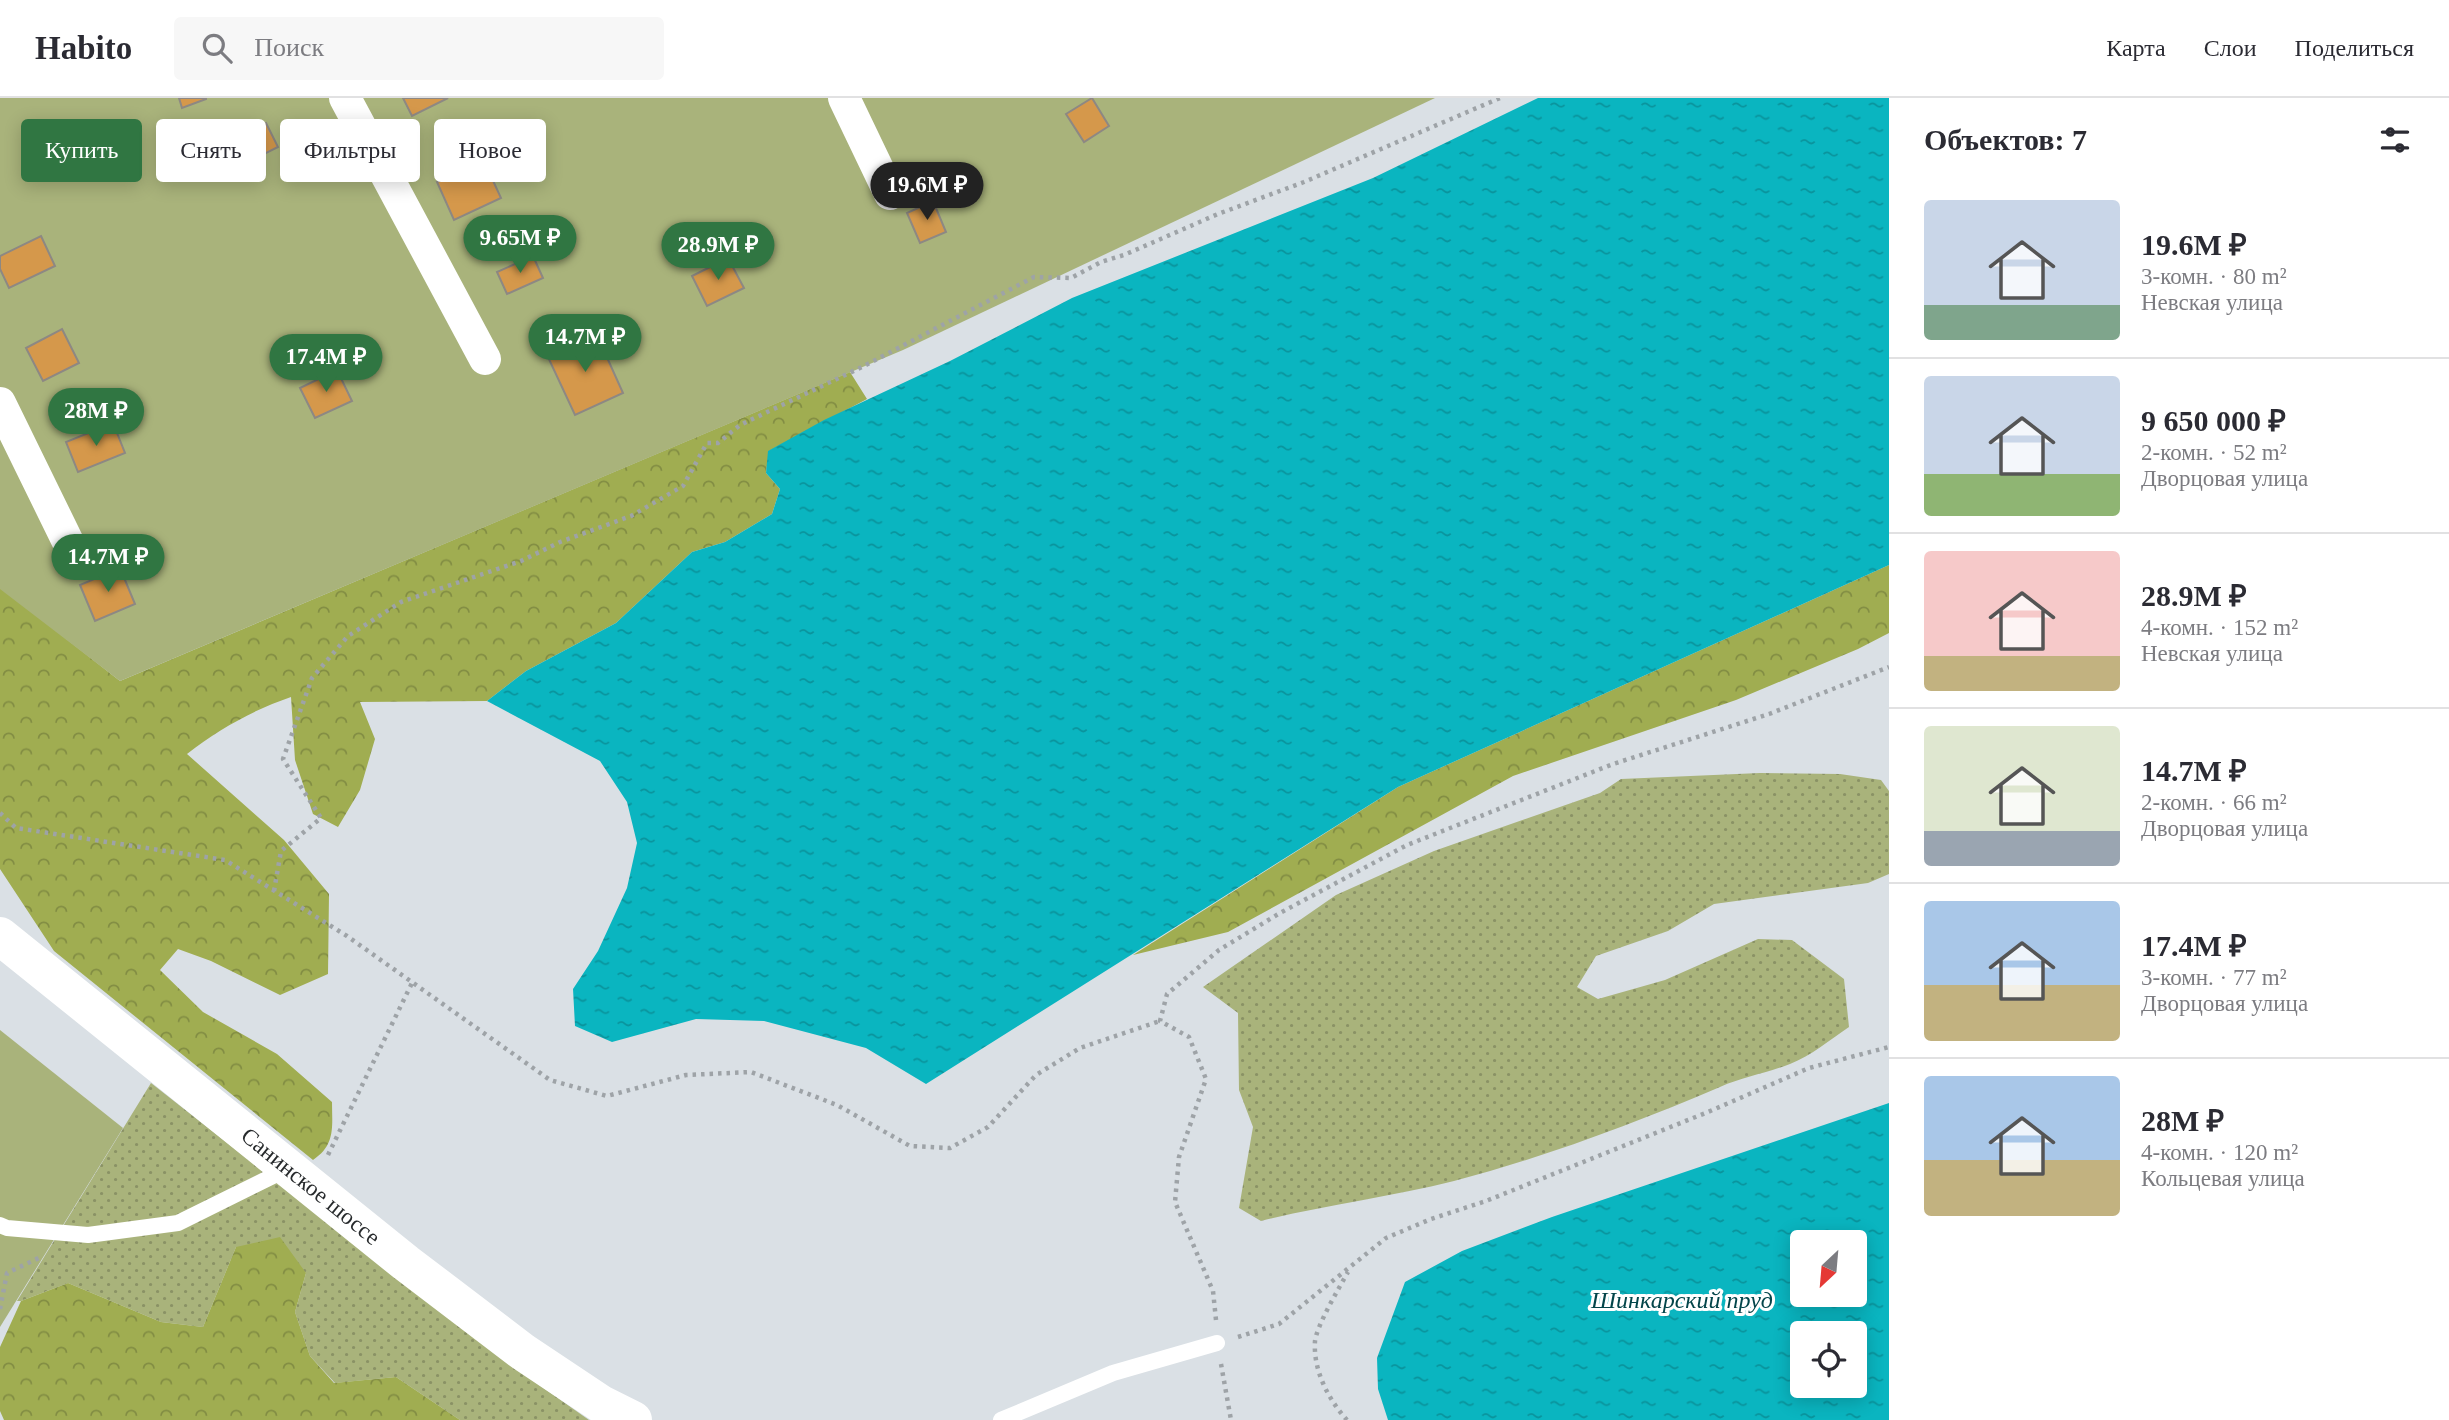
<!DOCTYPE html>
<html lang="ru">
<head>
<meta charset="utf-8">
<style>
  body { margin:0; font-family:Georgia,serif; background:#f7f7f7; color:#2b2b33; height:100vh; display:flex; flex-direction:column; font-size:26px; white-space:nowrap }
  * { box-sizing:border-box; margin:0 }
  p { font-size:23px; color:#7c7c81 }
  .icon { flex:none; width:38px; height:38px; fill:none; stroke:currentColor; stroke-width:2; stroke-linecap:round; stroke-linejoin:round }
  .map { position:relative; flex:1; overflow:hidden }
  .panel { display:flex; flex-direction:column; background:#fff; width:560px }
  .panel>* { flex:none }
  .hud { position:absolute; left:21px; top:21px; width:665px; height:63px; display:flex; gap:14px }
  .needle { width:46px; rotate:206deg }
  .controls { position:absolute; left:1790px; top:1132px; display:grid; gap:14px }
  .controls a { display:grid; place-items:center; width:77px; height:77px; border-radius:7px; background:#fff; box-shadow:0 4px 18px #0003; font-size:35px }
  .price { position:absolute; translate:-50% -60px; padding:0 16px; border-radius:24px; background:#307642; color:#fff; font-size:23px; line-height:46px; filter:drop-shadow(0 2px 4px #0008) }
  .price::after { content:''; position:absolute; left:50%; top:42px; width:21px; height:16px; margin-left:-10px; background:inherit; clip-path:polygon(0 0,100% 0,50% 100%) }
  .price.selected { background:#222; color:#fff }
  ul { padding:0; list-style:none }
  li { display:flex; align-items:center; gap:21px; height:175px; padding:0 35px }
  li+li { border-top:2px solid #e1e1e2 }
  li span { display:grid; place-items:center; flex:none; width:196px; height:140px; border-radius:7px; color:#555 }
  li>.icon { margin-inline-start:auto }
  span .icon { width:84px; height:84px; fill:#fffc; stroke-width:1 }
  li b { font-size:30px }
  h2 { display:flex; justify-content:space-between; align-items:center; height:84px; padding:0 35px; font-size:30px }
  .tag { padding:0 24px; border-radius:7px; background:#fff; box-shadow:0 4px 18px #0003; font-size:24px; line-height:63px }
  .tag.selected { background:#307642; color:#fff }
  header { display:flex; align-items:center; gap:42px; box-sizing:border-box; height:98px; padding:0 35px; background:#fff; border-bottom:2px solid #e1e1e2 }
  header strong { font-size:33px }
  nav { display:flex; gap:38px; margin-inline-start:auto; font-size:24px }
  .search { width:490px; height:63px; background:#f7f7f7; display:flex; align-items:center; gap:18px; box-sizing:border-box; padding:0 24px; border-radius:7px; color:#7c7c81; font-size:26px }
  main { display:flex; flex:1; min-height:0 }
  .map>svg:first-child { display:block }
  .grass { fill:url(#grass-dots) }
  .forest { fill:url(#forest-crowns) }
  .garden { fill:#a9b37b }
  .water { fill:url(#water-ripples); fill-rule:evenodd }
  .building { fill:#d5984b; stroke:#8d8883; stroke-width:2 }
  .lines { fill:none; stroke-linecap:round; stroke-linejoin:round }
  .path { stroke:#9ea3a7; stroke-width:4.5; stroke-dasharray:3.5 5; stroke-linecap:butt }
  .service { stroke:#fff; stroke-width:16 }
  .minor { stroke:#fff; stroke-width:32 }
  .tertiary { stroke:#fff; stroke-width:38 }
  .labels { text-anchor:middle; stroke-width:6; stroke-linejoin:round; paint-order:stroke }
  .street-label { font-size:23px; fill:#272a2c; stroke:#fff }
  .water-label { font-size:24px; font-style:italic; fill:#03454a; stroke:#fff }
</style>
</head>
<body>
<header>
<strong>Habito</strong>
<div class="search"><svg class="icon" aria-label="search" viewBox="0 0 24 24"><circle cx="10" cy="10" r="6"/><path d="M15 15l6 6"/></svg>Поиск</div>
<nav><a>Карта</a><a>Слои</a><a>Поделиться</a></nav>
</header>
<main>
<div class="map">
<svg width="1889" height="1322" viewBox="0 0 1889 1322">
  <defs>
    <pattern id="grass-dots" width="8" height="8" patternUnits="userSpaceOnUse" patternTransform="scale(1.75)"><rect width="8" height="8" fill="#a9b37b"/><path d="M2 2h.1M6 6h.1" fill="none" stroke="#8a9265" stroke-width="1.8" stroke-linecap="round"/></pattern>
    <pattern id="forest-crowns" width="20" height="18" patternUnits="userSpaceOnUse" patternTransform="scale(1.75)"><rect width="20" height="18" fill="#a0ad51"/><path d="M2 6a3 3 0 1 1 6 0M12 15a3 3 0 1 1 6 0" fill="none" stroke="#828d43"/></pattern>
    <pattern id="water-ripples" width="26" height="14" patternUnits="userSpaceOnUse" patternTransform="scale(1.75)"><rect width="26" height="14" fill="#0ab5c0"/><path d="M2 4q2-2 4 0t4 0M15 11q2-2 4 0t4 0" fill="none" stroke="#0a939c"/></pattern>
  </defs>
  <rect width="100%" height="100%" fill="#dae0e5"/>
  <g class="grass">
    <path d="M1760 675 1840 676 1881 682 1889 693V776L1868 785 1714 806 1668 833 1596 858 1577 889 1598 901 1665 882 1758 841 1792 842 1844 881 1849 929C1831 941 1811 958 1790 966 1767 975 1743 979 1720 989 1633 1026 1545 1059 1454 1083 1390 1099 1325 1107 1261 1123L1239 1110 1253 1029 1239 992 1238 915 1203 889 1336 797 1434 753 1600 695 1621 681Z"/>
    <polygon points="151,985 505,1263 589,1322 460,1322 396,1279 335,1285 310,1258 295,1214 306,1175 236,1149 203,1229 161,1224 68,1185 21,1203 17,1203"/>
  </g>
  <g class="forest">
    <path d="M850 274 867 301 769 353 766 375 780 391 772 416 725 444 692 454 616 525 526 573 487 603 360 604 375 641 360 692 338 729 313 716 295 662 291 599C253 612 219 631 187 656L284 742 329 796 328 876 280 897 211 863 178 851 160 872 203 914 277 956 332 1004C332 1028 336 1047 313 1062L54 853 0 771V489L120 583Z"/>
    <polygon points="1889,467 1889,535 1858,551 1736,602 1513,678 1228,834 1133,857 1398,689"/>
    <polygon points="280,1139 306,1175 295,1214 310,1258 334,1285 396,1279 460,1322 4,1322 0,1313 0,1249 21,1203 68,1185 161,1224 203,1229 236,1149"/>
  </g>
  <g class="garden">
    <polygon points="0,0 1435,0 903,252 120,583 0,491"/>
    <polygon points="0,932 123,1030 0,1229"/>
  </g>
  <g class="water">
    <polygon points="1538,0 1889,0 1889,467 1398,689 926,986 866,950 764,923 696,921 612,944 575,928 573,891 598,853 627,790 637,745 627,704 600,663 487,603 526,573 616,525 692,454 725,444 772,416 780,391 766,375 768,353 824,322 950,263 1072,200 1373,80"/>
    <path d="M1889 1005V1322H1388L1378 1291 1377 1260 1405 1184 1462 1153 1552 1119ZM1802 1144H1855V1197H1802ZM1802 1236H1855V1288H1802Z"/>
  </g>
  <g class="building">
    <polygon points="179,0 206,0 206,1 182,10"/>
    <polygon points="403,0 448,0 412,18"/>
    <polygon points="1092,0 1109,28 1084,44 1066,16"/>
    <polygon points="266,25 278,49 248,64 236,40"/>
    <polygon points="484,63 501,100 454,122 437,84"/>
    <polygon points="933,103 946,134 920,145 907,115"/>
    <polygon points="41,138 55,168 9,190 0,171 0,158"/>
    <polygon points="533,158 543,180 507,196 497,174"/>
    <polygon points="728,160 744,190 707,208 692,178"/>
    <polygon points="62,231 79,265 43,283 26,250"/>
    <polygon points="596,235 623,295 575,317 547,257"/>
    <polygon points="337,272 352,303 315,320 300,290"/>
    <polygon points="113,325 125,355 78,374 66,344"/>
    <polygon points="120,470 135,506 95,523 80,487"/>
  </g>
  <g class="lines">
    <g class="path">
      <polyline points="0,715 16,730 225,762 347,838 550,982 607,998 686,977 751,974 837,1007 910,1048 950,1050 988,1029 1036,977 1080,950 1160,923"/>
      <polyline points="274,793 281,753 321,720 283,661 312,580 348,538 401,504 521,463 560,444 631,418 683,388 707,345 718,345 740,327 862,269 1034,179 1071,180 1101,164 1124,157 1218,116 1304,84 1500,0"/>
      <polyline points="328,1057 412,885"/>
      <polyline points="0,1211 7,1175 43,1158"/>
      <polyline points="1216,1222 1213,1193 1175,1104 1179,1059 1206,981 1189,939 1160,923 1167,896 1219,852 1280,815 1407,747 1613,666 1769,616 1889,569"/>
      <polyline points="1238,1239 1279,1226 1386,1140 1431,1121 1486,1103 1708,1014 1809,970 1889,949"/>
      <polyline points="1221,1266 1231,1322"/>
      <path d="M1347 1322C1328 1301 1313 1272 1315 1243 1317 1227 1339 1190 1348 1174"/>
    </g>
    <g class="service">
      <polyline points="0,1127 7,1130 88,1137 178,1125 287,1071"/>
      <polyline points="1001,1322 1113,1275 1217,1245"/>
    </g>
    <g class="minor">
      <polyline points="345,0 485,261"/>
      <polyline points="844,0 890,96"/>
      <polyline points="0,305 69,446"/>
    </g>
    <polyline class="tertiary" points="0,838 406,1165 523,1254 601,1306 633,1322"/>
  </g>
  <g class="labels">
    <g class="street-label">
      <text transform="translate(311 1088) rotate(39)" y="8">Санинское шоссе</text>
    </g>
    <g class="water-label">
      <text x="1682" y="1210">Шинкарский пруд</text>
    </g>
  </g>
</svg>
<div class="controls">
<a><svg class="needle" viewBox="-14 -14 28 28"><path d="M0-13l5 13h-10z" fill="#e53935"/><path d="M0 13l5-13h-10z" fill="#7c7c81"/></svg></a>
<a><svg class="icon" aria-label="locate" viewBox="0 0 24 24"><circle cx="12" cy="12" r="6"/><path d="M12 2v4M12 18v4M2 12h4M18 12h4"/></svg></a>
</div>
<b class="price selected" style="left:927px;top:124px">19.6M ₽</b>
<b class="price" style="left:520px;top:177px">9.65M ₽</b>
<b class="price" style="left:718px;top:184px">28.9M ₽</b>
<b class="price" style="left:585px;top:276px">14.7M ₽</b>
<b class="price" style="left:326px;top:296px">17.4M ₽</b>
<b class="price" style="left:96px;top:350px">28M ₽</b>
<b class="price" style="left:108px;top:496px">14.7M ₽</b>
<div class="hud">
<a class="tag selected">Купить</a>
<a class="tag">Снять</a>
<a class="tag">Фильтры</a>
<a class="tag">Новое</a>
</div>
</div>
<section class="panel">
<h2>Объектов: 7<svg class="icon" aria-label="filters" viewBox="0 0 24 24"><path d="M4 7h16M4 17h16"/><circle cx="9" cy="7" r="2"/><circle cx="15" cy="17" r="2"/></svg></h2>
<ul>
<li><span style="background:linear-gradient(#c9d6e8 75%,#7fa58c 0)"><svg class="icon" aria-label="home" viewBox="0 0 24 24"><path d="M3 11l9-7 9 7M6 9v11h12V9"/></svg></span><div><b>19.6M ₽</b><p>3-комн. · 80 m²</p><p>Невская улица</p></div></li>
<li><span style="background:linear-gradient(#c9d6e8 70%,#8fb573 0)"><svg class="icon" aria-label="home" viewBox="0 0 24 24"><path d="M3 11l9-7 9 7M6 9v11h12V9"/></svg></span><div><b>9 650 000 ₽</b><p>2-комн. · 52 m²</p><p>Дворцовая улица</p></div></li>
<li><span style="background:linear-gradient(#f6c9c9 75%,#c2b280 0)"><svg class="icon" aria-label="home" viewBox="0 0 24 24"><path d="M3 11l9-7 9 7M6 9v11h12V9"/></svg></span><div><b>28.9M ₽</b><p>4-комн. · 152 m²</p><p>Невская улица</p></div></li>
<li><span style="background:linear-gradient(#dfe7d0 75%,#9aa5b1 0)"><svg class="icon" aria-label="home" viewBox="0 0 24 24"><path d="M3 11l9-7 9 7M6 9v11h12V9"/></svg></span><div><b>14.7M ₽</b><p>2-комн. · 66 m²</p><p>Дворцовая улица</p></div></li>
<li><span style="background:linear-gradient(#a9c7e8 60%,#c2b280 0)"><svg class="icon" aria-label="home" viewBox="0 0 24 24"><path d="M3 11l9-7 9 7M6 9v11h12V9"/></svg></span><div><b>17.4M ₽</b><p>3-комн. · 77 m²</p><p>Дворцовая улица</p></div></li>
<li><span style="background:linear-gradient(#a9c7e8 60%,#c2b280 0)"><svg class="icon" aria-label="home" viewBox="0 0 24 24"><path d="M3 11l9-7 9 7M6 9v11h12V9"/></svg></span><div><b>28M ₽</b><p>4-комн. · 120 m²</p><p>Кольцевая улица</p></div></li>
</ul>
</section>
</main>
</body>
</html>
